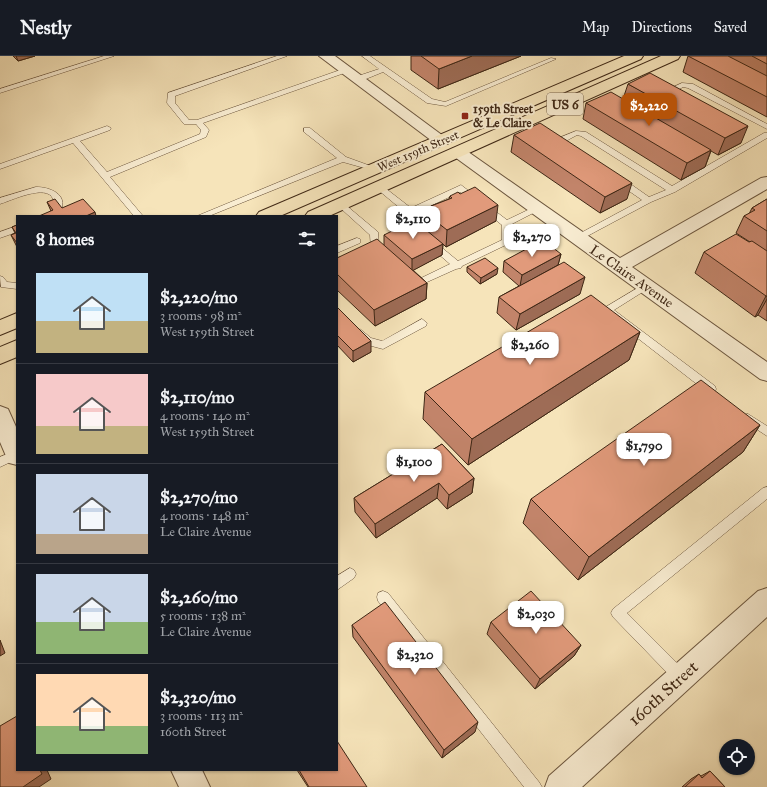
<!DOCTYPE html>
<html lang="en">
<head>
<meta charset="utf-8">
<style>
  body { margin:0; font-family:"IM FELL Great Primer",serif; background:#20242c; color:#f1f3f6; height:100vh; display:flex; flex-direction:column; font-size:15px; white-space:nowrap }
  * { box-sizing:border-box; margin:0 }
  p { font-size:13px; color:#9ea1a6 }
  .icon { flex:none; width:22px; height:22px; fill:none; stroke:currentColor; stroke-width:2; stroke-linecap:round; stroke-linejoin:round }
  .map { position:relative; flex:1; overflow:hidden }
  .details { position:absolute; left:16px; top:159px; width:322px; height:556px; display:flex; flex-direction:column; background:#171b24; border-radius:0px; box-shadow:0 1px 3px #0004 }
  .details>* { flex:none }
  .buttons { position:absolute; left:719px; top:683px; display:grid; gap:8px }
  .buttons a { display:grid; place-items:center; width:36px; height:36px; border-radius:50%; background:#171b24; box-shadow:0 1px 3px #0004; font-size:20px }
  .price { position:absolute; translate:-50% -34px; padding:0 9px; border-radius:8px; background:#fff; color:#222; font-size:13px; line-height:26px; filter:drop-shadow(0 1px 2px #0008) }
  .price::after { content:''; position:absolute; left:50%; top:24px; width:12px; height:9px; margin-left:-6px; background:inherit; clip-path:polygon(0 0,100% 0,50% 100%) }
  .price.current { background:#b45309; color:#fff }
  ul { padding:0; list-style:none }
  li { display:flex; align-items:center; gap:12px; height:100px; padding:0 20px }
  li+li { border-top:1px solid #363941 }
  li span { display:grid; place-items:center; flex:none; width:112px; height:80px; border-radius:0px; color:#555 }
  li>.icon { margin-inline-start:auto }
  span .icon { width:48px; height:48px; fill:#fffc; stroke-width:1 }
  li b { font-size:17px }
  h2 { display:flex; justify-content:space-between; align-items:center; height:48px; padding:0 20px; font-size:17px }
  header { display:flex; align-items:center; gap:24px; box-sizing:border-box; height:56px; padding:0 20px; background:#171b24; border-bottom:1px solid #363941 }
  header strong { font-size:19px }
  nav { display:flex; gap:22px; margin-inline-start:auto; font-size:14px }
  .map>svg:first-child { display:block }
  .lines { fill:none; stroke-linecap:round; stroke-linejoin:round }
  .lane-casing { stroke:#6c563e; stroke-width:1 }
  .street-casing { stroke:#6c563e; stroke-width:2 }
  .primary-casing { stroke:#3e2715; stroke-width:2 }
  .lane { fill:#f9edd2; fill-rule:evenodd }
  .street { fill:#f9edd2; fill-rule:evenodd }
  .primary { fill:#f6e4ba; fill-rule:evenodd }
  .wall { fill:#c2846a; stroke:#3e2715 }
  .shaded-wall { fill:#9e6c56; stroke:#3e2715 }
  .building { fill:#e19a7b; stroke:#3e2715 }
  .poi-dot { fill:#8f2418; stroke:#f9edd2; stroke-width:1.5 }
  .labels { text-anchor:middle; stroke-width:4; stroke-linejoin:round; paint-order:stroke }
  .far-poi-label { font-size:12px; font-weight:bold; fill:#3e2715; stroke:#f9edd2; text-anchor:start }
  .far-street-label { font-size:12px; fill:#3e2715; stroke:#f9edd2 }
  .shield { fill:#f9edd2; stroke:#76624e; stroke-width:1 }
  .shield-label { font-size:13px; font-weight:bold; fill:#3e2715 }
  .street-label { font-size:14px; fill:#3e2715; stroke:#f9edd2 }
  .near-street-label { font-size:17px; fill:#3e2715; stroke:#f9edd2 }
</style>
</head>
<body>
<header>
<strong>Nestly</strong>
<nav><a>Map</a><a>Directions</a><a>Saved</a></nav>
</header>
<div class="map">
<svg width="767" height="731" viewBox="0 0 767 731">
  <rect width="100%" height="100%" fill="#f6e4ba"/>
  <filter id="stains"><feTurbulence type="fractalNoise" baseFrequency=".005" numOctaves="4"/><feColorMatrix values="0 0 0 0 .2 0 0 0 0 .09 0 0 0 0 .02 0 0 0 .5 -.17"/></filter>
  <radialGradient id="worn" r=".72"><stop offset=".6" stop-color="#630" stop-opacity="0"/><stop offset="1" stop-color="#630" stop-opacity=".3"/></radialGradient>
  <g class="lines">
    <defs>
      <g id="lane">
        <polygon points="104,0 114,0 0,37 0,33"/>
        <polygon points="277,0 287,0 175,40 175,47 189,64 197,64 343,13 350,15 203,67 209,74 206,81 110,121 143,160 134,160 73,87 0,113 0,108 107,70 111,72 110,74 80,85 107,116 200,78 201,74 196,68 184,68 167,47 168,37"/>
        <polygon points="362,0 370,0 432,43 445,46 551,2 556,3 446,50 427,47 383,16 361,25 355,25 355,21 379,13"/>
        <polygon points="682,27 693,28 767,68 767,73 688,32 683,31 674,36 677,39 673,41 665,35"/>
        <polygon points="304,72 310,72 346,101 379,113 375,115 343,106 209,160 197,160 337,102 304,76"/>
        <polygon points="576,75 586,76 672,130 764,77 767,77 767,82 675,136 651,146 578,185 575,184 575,180 642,144 616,126 616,122 622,122 649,141 666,134 581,80 577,79 566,85 573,92 572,94 566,94 560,90 559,82"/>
        <polygon points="380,128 411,152 461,129 507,164 534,151 540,151 541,153 510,169 510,187 462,210 461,212 456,213 416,231 407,225 409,223 417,224 450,208 429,190 429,186 435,186 458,205 502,184 502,169 460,136 413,158 407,158 377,133 377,129"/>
        <path d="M36 131C50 131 68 138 61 155L55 160H45L54 152C53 149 54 145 53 143 47 127 10 145 0 148V142Z"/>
        <polygon points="341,145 378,176 379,190 385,196 383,198 377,198 371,193 370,179 338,150 338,146"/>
        <polygon points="17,170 17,176 0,182 0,176"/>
        <polygon points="357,182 360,183 360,187 337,197 337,190"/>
        <polygon points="0,220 3,221 7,226 17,227 17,233 1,231"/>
        <polygon points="646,227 651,230 649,232 614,254 715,330 716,333 715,336 707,336 604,256 602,254 604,252"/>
        <polygon points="422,263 427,267 426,270 383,293 364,288 355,277 360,273 371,282 382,285"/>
        <polygon points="748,358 767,370 767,380 744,365 743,362 744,359"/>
        <polygon points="17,394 17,403 0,411 0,401"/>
        <polygon points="767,431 767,443 627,557 686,616 688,621 686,626 681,628 676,626 613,561 611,557 613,553 763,432"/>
        <polygon points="350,512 354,514 356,518 354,522 337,534 337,520"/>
        <polygon points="383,535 388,537 539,726 542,731 524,731 378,545 377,541 378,537"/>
      </g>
      <g id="street">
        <polygon points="319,0 335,0 450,85 448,88 436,88"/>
        <polygon points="458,91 464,93 620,202 761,122 767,121 767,133 632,211 767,306 767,325 760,323 452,99 450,96 452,93"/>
        <polygon points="0,350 8,353 17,373 17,409 9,407 0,386"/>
        <polygon points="767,532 767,561 582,731 545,731 549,720 758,535"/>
        <polygon points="171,714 202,714 210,731 179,731"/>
      </g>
      <g id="primary">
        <polygon points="624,0 643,0 641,3 280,160 256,160 259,156"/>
        <polygon points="661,0 680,0 678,3 329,160 305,160 308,156"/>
        <polygon points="17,257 17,272 0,279 0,264"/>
        <polygon points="17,284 17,301 0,308 0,291"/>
      </g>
    </defs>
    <use href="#lane" class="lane-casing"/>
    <use href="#street" class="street-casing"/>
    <use href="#primary" class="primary-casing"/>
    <use href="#lane" class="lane"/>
    <use href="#street" class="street"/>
    <use href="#primary" class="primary"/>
  </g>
  <g class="wall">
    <polygon points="13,0 35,0 18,5"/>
    <polygon points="411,0 521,0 438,33 411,14"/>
    <polygon points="688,0 767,0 767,61 683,16"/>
    <polygon points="628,28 741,87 718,99 711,95 705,111 681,124 583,63 586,47 623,43"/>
    <polygon points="514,79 627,143 600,157 511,96"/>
    <polygon points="450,140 496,165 446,191 443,188 442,199 413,214 427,227 426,243 375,270 337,234 337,202 384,189 384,179 424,172 424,156 431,153 431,150 449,143"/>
    <polygon points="767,143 767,265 758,259 755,261 695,217 704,196 750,186 736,177 744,160 749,158 752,152"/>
    <polygon points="47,146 62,152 51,155"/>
    <polygon points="17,169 17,191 11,179 15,177 12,171"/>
    <polygon points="561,198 558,209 580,238 516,274 497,257 499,241 519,230 503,216 504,205"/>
    <polygon points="467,211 497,218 480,228 467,216"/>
    <polygon points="337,251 371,296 353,306 337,289"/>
    <polygon points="640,276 629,304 468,409 423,363 425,336"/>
    <polygon points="760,369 743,396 578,524 523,467 531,443"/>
    <polygon points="442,388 474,422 472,437 447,453 437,442 376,482 355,456 354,442"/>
    <polygon points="491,566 581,589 574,600 535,633 487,578"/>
    <polygon points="352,569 475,676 442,702 353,581"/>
    <polygon points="297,714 337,714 367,731 308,731"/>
    <polygon points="710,715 725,731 682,731 691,723 699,718 701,720"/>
  </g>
  <g class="shaded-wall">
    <polygon points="16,0 35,0 18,5"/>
    <polygon points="472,0 521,0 438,33 439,13"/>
    <polygon points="748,70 741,87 718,99 725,82"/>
    <polygon points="711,94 705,111 681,124 687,107"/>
    <polygon points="632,127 627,143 600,157 605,141"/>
    <polygon points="498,149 496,165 446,191 447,174"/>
    <polygon points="95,156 96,160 86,160"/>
    <polygon points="443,188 442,199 412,215 412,203"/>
    <polygon points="561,198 558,209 520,230 522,219"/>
    <polygon points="498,212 497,218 480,228 481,222"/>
    <polygon points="585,221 580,238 516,274 520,258"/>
    <polygon points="427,227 426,243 375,270 374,254"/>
    <polygon points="766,240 767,240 767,243 758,259 755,261"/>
    <polygon points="640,276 629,304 468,409 472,383"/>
    <polygon points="371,285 371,296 353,306 353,295"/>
    <polygon points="760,369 743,396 578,524 589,501"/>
    <polygon points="474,422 472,437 447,453 449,439"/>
    <polygon points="439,427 437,442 376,482 375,468"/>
    <polygon points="0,584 5,597 0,600"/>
    <polygon points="581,589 574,600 535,633 540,623"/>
    <polygon points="478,666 475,676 442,702 444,694"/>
    <polygon points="40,714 47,714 51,723 39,731 23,731"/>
  </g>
  <g class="building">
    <polygon points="421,0 472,0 439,13"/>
    <polygon points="688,0 728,0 767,20 767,41"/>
    <polygon points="752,0 767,0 767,8"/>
    <polygon points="650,17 748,70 725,82 628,28"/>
    <polygon points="611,36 711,94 687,107 586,47"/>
    <polygon points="540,67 632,127 605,141 514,79"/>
    <polygon points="475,131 498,149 447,174 424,156 433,151 431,150 452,142 450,140 458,136 460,138"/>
    <polygon points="55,143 62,152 83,143 95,156 86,160 39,160 53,154 47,146"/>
    <polygon points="767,143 767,175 744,160 755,154 752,152"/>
    <polygon points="414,164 443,188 412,203 384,179"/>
    <polygon points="17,169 17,187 11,179 16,177 12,171"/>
    <polygon points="736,178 749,186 752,185 767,195 767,240 766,240 704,196"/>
    <polygon points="377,183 427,227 374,254 337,218 337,202"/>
    <polygon points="543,184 561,198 522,219 504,205"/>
    <polygon points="485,202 498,212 481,222 467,211"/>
    <polygon points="564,206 585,221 520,258 499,241"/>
    <polygon points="591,239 640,276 472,383 425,336"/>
    <polygon points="337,251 371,285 353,295 337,279"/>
    <polygon points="701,324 760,369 589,501 531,443"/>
    <polygon points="442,388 474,422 449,439 439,427 375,468 354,442"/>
    <polygon points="531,535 581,589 540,623 491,566"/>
    <polygon points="385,546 478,666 444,694 352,569"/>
    <polygon points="17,660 17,714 40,714 42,718 23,731 0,731 0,670"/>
    <polygon points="337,685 367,731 309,731 299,714 337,714"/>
    <polygon points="710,715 725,731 685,731 699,718 702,722"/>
  </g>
  <rect class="poi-dot" x="461" y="56" width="8" height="8" rx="2"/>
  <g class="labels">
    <g class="far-poi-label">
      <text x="473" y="57">159th Street<tspan x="473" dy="14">&amp; Le Claire</tspan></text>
    </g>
    <g class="far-street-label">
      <text transform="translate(418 95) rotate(-23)" y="4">West 159th Street</text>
    </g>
    <rect class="shield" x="547" y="37" width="36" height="22" rx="3"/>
    <g class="shield-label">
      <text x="565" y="53">US 6</text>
    </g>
    <g class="street-label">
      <text transform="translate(632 220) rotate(35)" y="5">Le Claire Avenue</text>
    </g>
    <g class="near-street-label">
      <text transform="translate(663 637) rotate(-42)" y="6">160th Street</text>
    </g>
  </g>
  <rect width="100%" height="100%" filter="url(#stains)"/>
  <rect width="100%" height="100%" fill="url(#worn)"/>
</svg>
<div class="buttons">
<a><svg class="icon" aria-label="locate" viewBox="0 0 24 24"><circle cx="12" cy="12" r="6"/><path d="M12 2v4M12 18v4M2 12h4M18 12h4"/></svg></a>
</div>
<b class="price current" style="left:649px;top:71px">$2,220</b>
<b class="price" style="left:413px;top:184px">$2,110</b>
<b class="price" style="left:532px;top:202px">$2,270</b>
<b class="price" style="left:530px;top:310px">$2,260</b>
<b class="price" style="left:644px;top:411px">$1,790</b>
<b class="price" style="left:414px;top:427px">$1,100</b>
<b class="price" style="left:536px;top:579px">$2,030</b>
<b class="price" style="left:415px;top:620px">$2,320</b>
<section class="details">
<h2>8 homes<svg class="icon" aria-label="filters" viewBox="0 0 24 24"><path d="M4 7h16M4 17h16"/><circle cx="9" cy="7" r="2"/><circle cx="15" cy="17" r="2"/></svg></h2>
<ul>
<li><span style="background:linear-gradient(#bfe0f5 60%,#c2b280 0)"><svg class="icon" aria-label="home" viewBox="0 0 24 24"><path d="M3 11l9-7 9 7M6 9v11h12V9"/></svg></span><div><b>$2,220/mo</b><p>3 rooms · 98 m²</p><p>West 159th Street</p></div></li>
<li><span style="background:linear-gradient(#f6c9c9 65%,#c2b280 0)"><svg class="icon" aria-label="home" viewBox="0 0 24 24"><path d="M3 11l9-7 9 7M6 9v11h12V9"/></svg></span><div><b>$2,110/mo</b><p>4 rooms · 140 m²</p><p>West 159th Street</p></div></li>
<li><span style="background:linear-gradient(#c9d6e8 75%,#b9a48a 0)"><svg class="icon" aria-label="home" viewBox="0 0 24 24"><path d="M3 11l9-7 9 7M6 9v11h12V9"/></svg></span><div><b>$2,270/mo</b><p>4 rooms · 148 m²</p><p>Le Claire Avenue</p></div></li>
<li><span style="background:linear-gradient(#c9d6e8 60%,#8fb573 0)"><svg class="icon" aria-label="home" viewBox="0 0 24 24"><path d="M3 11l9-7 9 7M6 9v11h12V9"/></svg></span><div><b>$2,260/mo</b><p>5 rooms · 138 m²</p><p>Le Claire Avenue</p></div></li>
<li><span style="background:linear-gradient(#ffd9b3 65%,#8fb573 0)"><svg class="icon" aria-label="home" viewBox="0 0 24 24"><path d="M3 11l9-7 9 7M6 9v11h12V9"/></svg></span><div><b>$2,320/mo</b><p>3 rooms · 113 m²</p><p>160th Street</p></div></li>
</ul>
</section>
</div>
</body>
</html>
